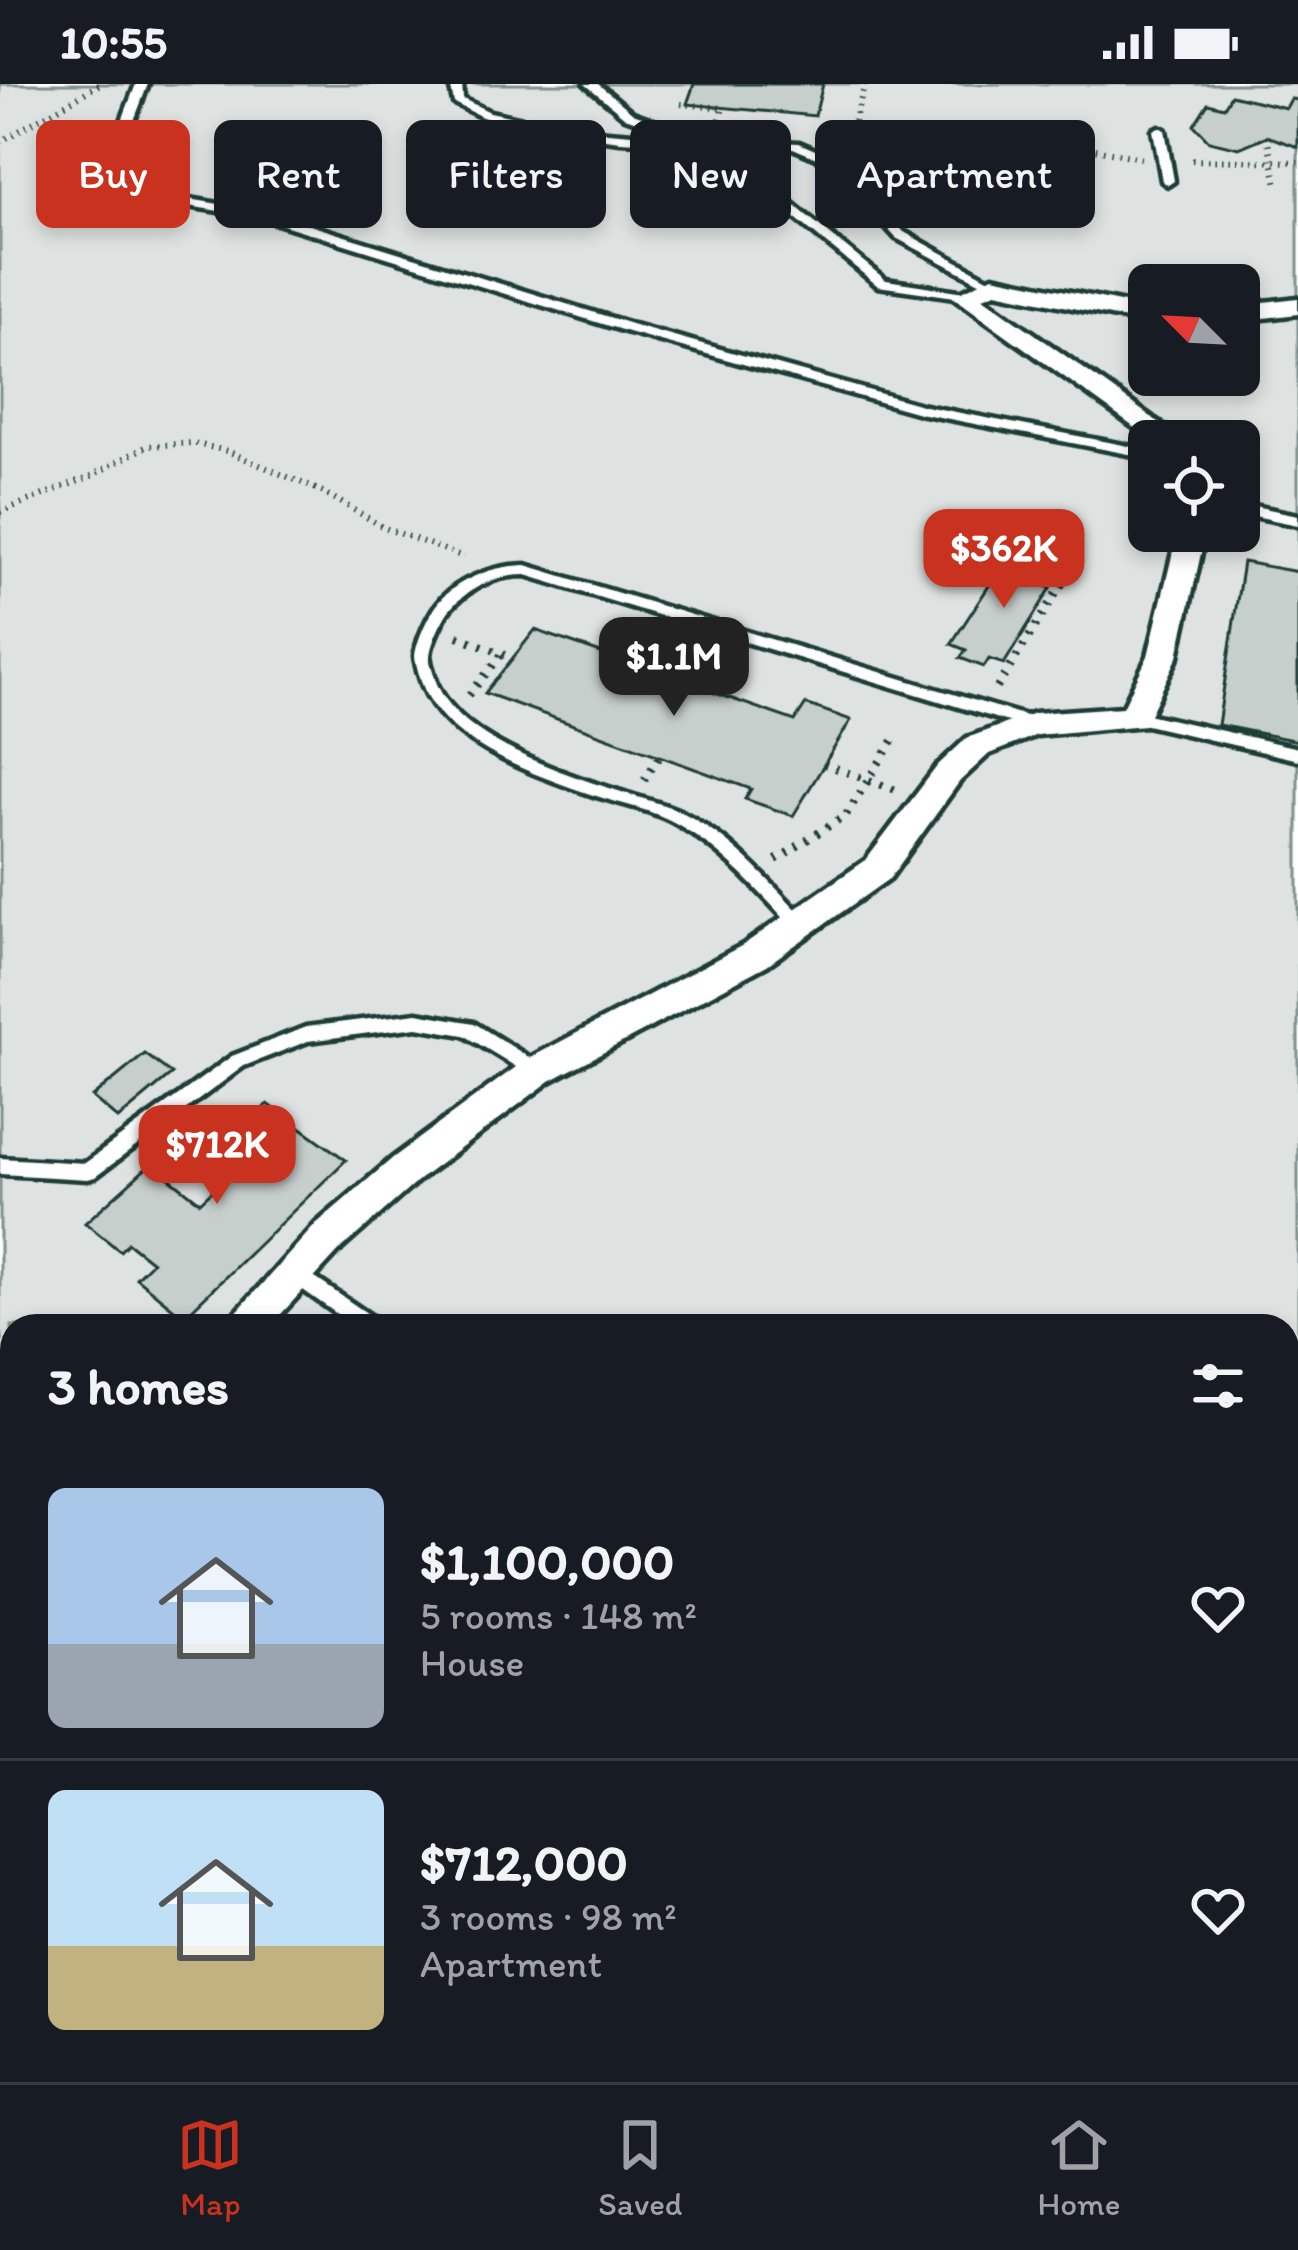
<!DOCTYPE html>
<html lang="en">
<head>
<meta charset="utf-8">
<style>
  body { margin:0; font-family:Itim,sans-serif; background:#242831; color:#f1f3f6; height:100vh; display:flex; flex-direction:column; font-size:45px; white-space:nowrap }
  * { box-sizing:border-box; margin:0 }
  p { font-size:39px; color:#9ea1a6 }
  .icon { flex:none; width:66px; height:66px; fill:none; stroke:currentColor; stroke-width:2; stroke-linecap:round; stroke-linejoin:round }
  .map { position:relative; flex:1; overflow:hidden }
  .sheet { position:absolute; left:0px; top:1230px; width:1299px; height:768px; display:flex; flex-direction:column; background:#171b24; border-radius:36px 36px 0 0; box-shadow:0 6px 18px #0003 }
  .sheet>* { flex:none }
  .top-card { position:absolute; left:36px; top:36px; width:1227px; height:108px; display:flex; gap:24px }
  .needle { width:78px; rotate:294deg }
  .fabs { position:absolute; left:1128px; top:180px; display:grid; gap:24px }
  .fabs a { display:grid; place-items:center; width:132px; height:132px; border-radius:18px; background:#171b24; box-shadow:0 6px 18px #0003; font-size:60px }
  .price { position:absolute; translate:-50% -102px; padding:0 27px; border-radius:24px; background:#c8321e; color:#fff; font-size:39px; line-height:78px; filter:drop-shadow(0 3px 6px #0008) }
  .price::after { content:''; position:absolute; left:50%; top:72px; width:36px; height:27px; margin-left:-18px; background:inherit; clip-path:polygon(0 0,100% 0,50% 100%) }
  .price.active { background:#222; color:#fff }
  ul { padding:0; list-style:none }
  li { display:flex; align-items:center; gap:36px; height:300px; padding:0 48px }
  li+li { border-top:3px solid #363941 }
  li span { display:grid; place-items:center; flex:none; width:336px; height:240px; border-radius:18px; color:#555 }
  li>.icon { margin-inline-start:auto }
  span .icon { width:144px; height:144px; fill:#fffc; stroke-width:1 }
  li b { font-size:51px }
  h2 { display:flex; justify-content:space-between; align-items:center; height:144px; padding:0 48px; font-size:51px }
  .pill { padding:0 42px; border-radius:18px; background:#171b24; box-shadow:0 6px 18px #0003; font-size:42px; line-height:108px }
  .pill.active { background:#c8321e; color:#fff }
  .status { display:flex; justify-content:space-between; align-items:center; height:84px; padding:0 60px; background:#171b24; direction:ltr }
  .status svg { height:33px; fill:currentColor }
  .tabs { display:flex; justify-content:space-around; align-items:center; height:168px; border-top:3px solid #363941; background:#171b24; font-size:33px; color:#9ea1a6 }
  .tabs a { display:grid; justify-items:center; gap:6px }
  .tabs .active { color:#c8321e }
  .map>svg:first-child { display:block }
  .green { fill:#dee3e2; stroke:#7e908b; stroke-width:3; fill-rule:evenodd }
  .building { fill:#c7cfcc; stroke:#1f3d34; stroke-width:3 }
  .lines { fill:none; stroke-linecap:round; stroke-linejoin:round }
  .lane-casing { stroke:#1f3d34; stroke-width:9 }
  .street-casing { stroke:#1f3d34; stroke-width:9 }
  .path-far2 { stroke:#1f3d34; stroke-width:6; stroke-dasharray:1.5 6; stroke-linecap:butt }
  .path-far1 { stroke:#1f3d34; stroke-width:8; stroke-dasharray:3 9; stroke-linecap:butt }
  .path { stroke:#1f3d34; stroke-width:9; stroke-dasharray:3 10; stroke-linecap:butt }
  .lane { fill:#fff; fill-rule:evenodd }
  .street { fill:#fff; fill-rule:evenodd }
</style>
</head>
<body>
<div class="status"><b>10:55</b><svg viewBox="0 0 49 12"><path d="M0 12V9h3v3zM5 12V6h3v6zM10 12V3h3v9zM15 12V0h3v12zM26 1h20v11H26zM47 4h2v5h-2z"/></svg></div>
<div class="map">
<svg width="1298" height="1998" viewBox="0 0 1298 1998">
  <rect width="100%" height="100%" fill="#fff"/>
  <filter id="ink" filterUnits="userSpaceOnUse"><feTurbulence type="fractalNoise" baseFrequency=".00833" numOctaves="2"/><feDisplacementMap in="SourceGraphic" scale="24" xChannelSelector="R" yChannelSelector="G"/><feConvolveMatrix kernelMatrix="1 2 1 2 8 2 1 2 1" color-interpolation-filters="sRGB"/></filter>
  <g filter="url(#ink)">
    <path class="green" d="M0 0H1298V1998H0ZM1149 201H1239V291H1149ZM1149 357H1239V447H1149ZM12 1242H1287V1986H12Z"/>
    <g class="building">
      <polygon points="694,0 823,0 815,32 687,20"/>
      <polygon points="1231,11 1286,24 1291,15 1298,16 1298,63 1267,52 1239,64 1209,57 1194,41 1208,19 1224,23"/>
      <polygon points="1013,465 1049,478 1035,498 1051,504 1004,580 989,575 984,583 960,574 966,566 951,560"/>
      <polygon points="1243,478 1298,488 1298,657 1218,641"/>
      <polygon points="535,546 795,637 806,620 851,636 793,732 745,715 751,705 485,609"/>
      <polygon points="145,970 172,990 118,1035 92,1013"/>
      <polygon points="268,1020 346,1076 184,1233 136,1194 152,1178 128,1159 120,1167 85,1139 151,1080 200,1118 239,1082 211,1061 245,1025 255,1032"/>
      <polygon points="0,1388 12,1392 12,1510 0,1531"/>
      <polygon points="711,1986 973,1986 966,1998 725,1998"/>
      <polygon points="1215,1986 1277,1986 1293,1998 1209,1998"/>
    </g>
    <g class="lines">
      <defs>
        <g id="lane">
          <polygon points="136,0 148,0 119,76 128,100 141,107 267,128 638,242 925,322 1149,366 1149,374 919,329 628,248 261,134 134,113 119,105 107,76"/>
          <polygon points="450,0 462,0 463,15 490,28 570,45 670,53 799,59 836,75 904,148 999,200 989,203 896,154 828,79 793,64 723,63 886,196 965,208 969,209 969,215 878,202 708,62 620,57 524,44 482,33 454,19"/>
          <polygon points="585,0 598,0 633,29 691,50 681,52 625,33"/>
          <polygon points="1159,43 1165,46 1174,97 1168,101 1162,97 1153,46"/>
          <polygon points="1239,419 1298,431 1298,441 1239,429"/>
          <path d="M526 481 1039 636 1042 640 1034 646 526 491C497 491 472 502 452 523 444 531 430 561 430 573 429 579 433 585 434 591 451 657 572 692 631 711 650 717 673 722 691 733 737 759 770 799 807 836L809 841 801 848 795 846C759 808 725 768 679 741 654 726 621 720 593 711 533 690 435 658 419 590 418 588 415 574 415 572 416 560 425 539 431 529 449 497 491 482 526 481Z"/>
          <polygon points="1134,627 1298,664 1298,676 1129,637 1126,633 1129,629"/>
          <polygon points="417,929 474,939 543,982 546,987 543,992 531,992 464,951 417,943 308,957 244,982 95,1093 88,1095 0,1090 0,1074 85,1079 232,972 306,943"/>
          <polygon points="293,1179 377,1236 380,1242 354,1242 286,1194 283,1188 286,1182"/>
          <polygon points="1298,1601 1298,1625 1287,1630 1287,1606"/>
          <polygon points="1298,1684 1298,1720 1295,1726 1287,1729 1287,1693 1290,1687"/>
          <polygon points="1118,1986 1142,1986 1137,1998 1113,1998"/>
        </g>
        <g id="street">
          <polygon points="993,192 1149,224 1149,240 996,208 983,213 1185,357 1153,357 952,212"/>
          <polygon points="1298,214 1298,230 1239,237 1239,221"/>
          <polygon points="1178,447 1206,447 1178,572 1145,641 1037,651 989,670 960,697 890,794 767,881 550,997 420,1095 342,1164 270,1242 224,1242 316,1140 394,1073 524,977 743,861 866,776 938,681 967,654 1034,629 1123,623 1148,572"/>
          <polygon points="12,1881 12,1929 0,1934 0,1886"/>
          <polygon points="608,1986 667,1986 672,1998 613,1998"/>
        </g>
      </defs>
      <use href="#lane" class="lane-casing"/>
      <use href="#street" class="street-casing"/>
      <g class="path-far2">
        <polyline points="681,20 723,24 719,38"/>
        <polyline points="850,50 897,54 1013,49 1141,74"/>
        <polyline points="850,52 865,0"/>
        <polyline points="1267,52 1277,101"/>
        <polyline points="0,58 100,0"/>
        <polyline points="1192,76 1298,78"/>
        <polyline points="0,428 91,392 147,362 192,359 227,367 323,408 385,444 464,473"/>
        <polyline points="1062,500 1079,473"/>
      </g>
      <g class="path-far1">
        <polyline points="458,552 513,574"/>
        <polyline points="997,604 1064,497"/>
        <polyline points="469,611 502,570"/>
        <polyline points="824,680 896,706"/>
        <polyline points="644,696 660,672"/>
        <polyline points="776,776 846,731 894,655"/>
      </g>
      <g class="path">
        <polyline points="0,1252 12,1251"/>
        <polyline points="1075,1986 1091,1998"/>
      </g>
      <use href="#lane" class="lane"/>
      <use href="#street" class="street"/>
    </g>
  </g>
</svg>
<div class="fabs">
<a><svg class="needle" viewBox="-14 -14 28 28"><path d="M0-13l5 13h-10z" fill="#e53935"/><path d="M0 13l5-13h-10z" fill="#9ea1a6"/></svg></a>
<a><svg class="icon" aria-label="locate" viewBox="0 0 24 24"><circle cx="12" cy="12" r="6"/><path d="M12 2v4M12 18v4M2 12h4M18 12h4"/></svg></a>
</div>
<b class="price" style="left:1004px;top:527px">$362K</b>
<b class="price active" style="left:674px;top:635px">$1.1M</b>
<b class="price" style="left:217px;top:1123px">$712K</b>
<div class="top-card">
<a class="pill active">Buy</a>
<a class="pill">Rent</a>
<a class="pill">Filters</a>
<a class="pill">New</a>
<a class="pill">Apartment</a>
</div>
<section class="sheet">
<h2>3 homes<svg class="icon" aria-label="filters" viewBox="0 0 24 24"><path d="M4 7h16M4 17h16"/><circle cx="9" cy="7" r="2"/><circle cx="15" cy="17" r="2"/></svg></h2>
<ul>
<li><span style="background:linear-gradient(#a9c7e8 65%,#9aa5b1 0)"><svg class="icon" aria-label="home" viewBox="0 0 24 24"><path d="M3 11l9-7 9 7M6 9v11h12V9"/></svg></span><div><b>$1,100,000</b><p>5 rooms · 148 m²</p><p>House</p></div><svg class="icon" aria-label="heart" viewBox="0 0 24 24"><path d="M12 20l-8-8c-3-5 5-10 8-4 3-6 11-1 8 4z"/></svg></li>
<li><span style="background:linear-gradient(#bfe0f5 65%,#c2b280 0)"><svg class="icon" aria-label="home" viewBox="0 0 24 24"><path d="M3 11l9-7 9 7M6 9v11h12V9"/></svg></span><div><b>$712,000</b><p>3 rooms · 98 m²</p><p>Apartment</p></div><svg class="icon" aria-label="heart" viewBox="0 0 24 24"><path d="M12 20l-8-8c-3-5 5-10 8-4 3-6 11-1 8 4z"/></svg></li>
</ul>
</section>
</div>
<nav class="tabs">
<a class="active"><svg class="icon" aria-label="map" viewBox="0 0 24 24"><path d="M3 6l6-2 6 2 6-2v14l-6 2-6-2-6 2zM9 4v14M15 6v14"/></svg>Map</a>
<a><svg class="icon" aria-label="saved" viewBox="0 0 24 24"><path d="M7 4h10v16l-5-4-5 4z"/></svg>Saved</a>
<a><svg class="icon" aria-label="home" viewBox="0 0 24 24"><path d="M3 11l9-7 9 7M6 9v11h12V9"/></svg>Home</a>
</nav>
</body>
</html>
